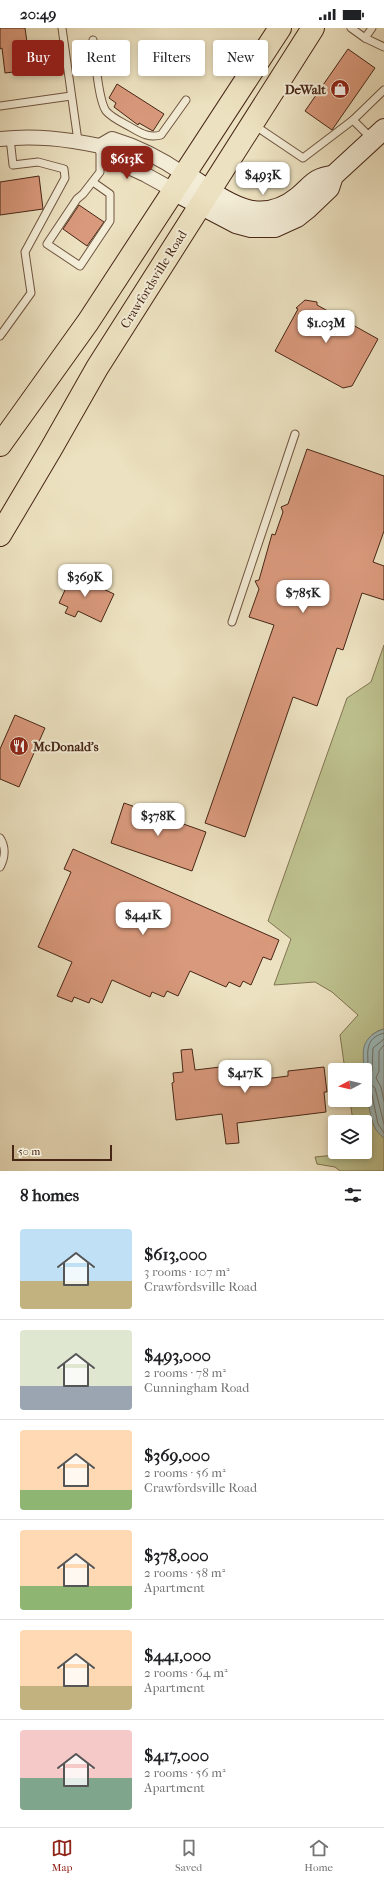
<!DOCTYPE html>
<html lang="en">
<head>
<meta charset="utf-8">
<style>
  body { margin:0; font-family:"IM FELL French Canon",serif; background:#f6f6f6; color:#202124; height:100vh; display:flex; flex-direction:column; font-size:15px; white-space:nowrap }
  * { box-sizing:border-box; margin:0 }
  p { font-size:13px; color:#757577 }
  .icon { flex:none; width:22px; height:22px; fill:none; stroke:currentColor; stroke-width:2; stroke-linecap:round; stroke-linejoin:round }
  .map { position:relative; height:1143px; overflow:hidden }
  .details { display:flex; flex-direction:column; background:#fff; flex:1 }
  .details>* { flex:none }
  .top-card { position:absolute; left:12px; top:12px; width:360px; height:36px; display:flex; gap:8px }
  .needle { width:26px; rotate:263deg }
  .controls { position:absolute; left:328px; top:1035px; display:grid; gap:8px }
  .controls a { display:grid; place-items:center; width:44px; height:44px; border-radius:4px; background:#fff; box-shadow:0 2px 6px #0003; font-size:20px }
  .scale { position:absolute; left:12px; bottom:10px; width:100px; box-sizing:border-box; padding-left:4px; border:2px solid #472616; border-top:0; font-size:11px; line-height:14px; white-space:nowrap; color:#472616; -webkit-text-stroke:3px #f3ecd6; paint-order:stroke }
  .price { position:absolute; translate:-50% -34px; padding:0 9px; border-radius:8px; background:#fff; color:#222; font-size:13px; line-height:26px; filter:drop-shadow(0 1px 2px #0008) }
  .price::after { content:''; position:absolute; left:50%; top:24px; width:12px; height:9px; margin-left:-6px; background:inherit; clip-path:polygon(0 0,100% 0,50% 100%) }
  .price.on { background:#8f2418; color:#fff }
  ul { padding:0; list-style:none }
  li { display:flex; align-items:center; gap:12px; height:100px; padding:0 20px }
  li+li { border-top:1px solid #e0e0e0 }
  li span { display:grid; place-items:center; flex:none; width:112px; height:80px; border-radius:4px; color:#555 }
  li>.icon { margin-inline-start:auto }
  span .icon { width:48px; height:48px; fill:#fffc; stroke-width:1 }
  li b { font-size:17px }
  h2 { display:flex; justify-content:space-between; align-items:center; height:48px; padding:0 20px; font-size:17px }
  .pill { padding:0 14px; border-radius:4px; background:#fff; box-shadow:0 2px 6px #0003; font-size:14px; line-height:36px }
  .pill.on { background:#8f2418; color:#fff }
  .status { display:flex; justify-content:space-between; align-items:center; height:28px; padding:0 20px; background:#fff; direction:ltr }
  .status svg { height:11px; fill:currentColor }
  .menu { display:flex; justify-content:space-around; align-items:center; height:56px; border-top:1px solid #e0e0e0; background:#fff; font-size:11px; color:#757577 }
  .menu a { display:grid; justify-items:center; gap:2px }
  .menu .on { color:#8f2418 }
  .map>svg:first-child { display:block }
  .green { fill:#bdc18e; stroke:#827452 }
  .water { fill:#9cbbbc; stroke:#7a7f7a }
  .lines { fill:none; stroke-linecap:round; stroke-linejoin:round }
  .shore { stroke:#727069; stroke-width:1 }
  .building { fill:#d9997c; stroke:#472616 }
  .lane-casing { stroke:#705540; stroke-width:9 }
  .street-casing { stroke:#705540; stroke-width:16 }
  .secondary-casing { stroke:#472616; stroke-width:22 }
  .primary-casing { stroke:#472616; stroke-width:24 }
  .lane { stroke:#f3ecd6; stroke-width:7 }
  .street { stroke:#f3ecd6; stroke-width:14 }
  .secondary { stroke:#f3ecd6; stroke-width:20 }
  .primary { stroke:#ece1c0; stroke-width:22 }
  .labels { text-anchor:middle; stroke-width:4; stroke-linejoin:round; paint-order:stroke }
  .poi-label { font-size:13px; font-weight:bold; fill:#472616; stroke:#f3ecd6; text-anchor:end }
  .street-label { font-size:13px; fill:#472616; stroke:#f3ecd6 }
</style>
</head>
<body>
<div class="status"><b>20:49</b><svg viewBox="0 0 49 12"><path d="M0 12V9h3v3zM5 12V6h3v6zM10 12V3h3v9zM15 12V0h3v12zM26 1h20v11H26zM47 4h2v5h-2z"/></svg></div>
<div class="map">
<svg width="384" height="1143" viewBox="0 0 384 1143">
  <rect width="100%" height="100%" fill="#ece1c0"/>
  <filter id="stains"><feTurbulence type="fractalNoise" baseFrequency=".005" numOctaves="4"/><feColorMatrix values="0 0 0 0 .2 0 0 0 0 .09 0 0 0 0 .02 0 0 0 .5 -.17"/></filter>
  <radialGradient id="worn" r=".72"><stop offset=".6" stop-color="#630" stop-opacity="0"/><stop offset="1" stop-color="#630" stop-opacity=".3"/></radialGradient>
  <g class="green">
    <path d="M384 617V1001C362 1007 364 1023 364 1042H345L340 1007 358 987 332 964 315 954 274 957 291 911 268 893 347 670 371 654Z"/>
    <polygon points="365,1049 380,1106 384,1110 384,1143 340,1143 335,1139 317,1136 315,1129 365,1124 365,1094 353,1094 350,1072 365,1072"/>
  </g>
  <path class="water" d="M384 1001V1110C380 1107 376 1103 374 1098 368 1084 361 1032 364 1019 366 1010 376 1003 384 1001Z"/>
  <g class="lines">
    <g class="shore">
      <polyline points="384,1011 373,1020 372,1043 366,1052 375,1060 384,1096"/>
      <polyline points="384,1017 379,1023 379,1043 376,1050 381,1059 384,1073"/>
      <path d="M365 1045C374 1036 357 1012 384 1005"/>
      <polyline points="365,1059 371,1062 378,1096 384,1105"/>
    </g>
  </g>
  <g class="building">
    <polygon points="0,0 25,0 31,42 5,45 2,20 0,21"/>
    <polygon points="348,21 375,40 332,102 305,83"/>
    <polygon points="117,56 164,86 153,103 139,95 138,97 114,79 116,75 109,70"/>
    <polygon points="39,148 43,181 0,187 0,154"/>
    <polygon points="79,177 104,194 87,218 63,201"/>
    <polygon points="305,272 317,274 317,277 378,311 352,358 343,360 275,323 298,281 296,280"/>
    <polygon points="307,421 384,448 384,503 373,534 384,538 384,572 362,565 343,622 337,620 317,678 293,669 245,809 205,795 274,597 249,589 259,561 255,553 259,552 272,506 275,507 283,484 281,479 288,476"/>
    <polygon points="69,545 114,566 101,594 78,583 75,589 65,585 68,579 59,575 66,560 63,558"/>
    <polygon points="15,687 45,700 19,759 0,751 0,721"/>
    <polygon points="124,775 206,804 192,843 111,815"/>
    <polygon points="73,821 279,912 271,932 263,929 251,957 243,953 240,959 229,954 226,959 190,943 178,968 167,963 164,969 152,964 150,969 112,952 102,975 91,970 89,975 74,969 72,974 57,968 72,934 38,919 71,844 64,841"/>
    <polygon points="192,1021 195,1042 254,1035 257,1052 288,1048 288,1043 324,1039 327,1064 324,1064 326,1084 237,1095 239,1115 226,1116 222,1086 176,1092 172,1055 174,1054 173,1045 183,1044 181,1022"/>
  </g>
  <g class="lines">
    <defs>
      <g id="lane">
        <polyline points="62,0 78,113"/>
        <polyline points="351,0 365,10 372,0"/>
        <polyline points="365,10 384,19"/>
        <path d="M93 12C95 27 98 72 106 83 113 91 124 95 132 100 142 106 150 110 161 107L186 72"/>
        <polyline points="0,78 71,68"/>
        <polyline points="353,92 372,111"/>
        <polyline points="254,97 303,130 353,92 384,62"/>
        <polyline points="93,154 110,166 110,193 80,238 47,216 77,171 83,166 100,144 100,120"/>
        <polyline points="0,308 31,265 25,224 65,150 64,141 38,134 13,137 10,110"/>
        <polyline points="232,594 295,406"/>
        <path d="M0 810C6 819 5 830 0 839"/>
      </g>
      <g id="street">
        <path d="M0 111C35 107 66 111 100 118L109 130 146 147 175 163"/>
        <path d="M100 118 112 111C139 119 162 131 185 147"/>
      </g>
      <g id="secondary">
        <path d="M185 147C222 170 256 203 298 169 312 158 313 150 333 148"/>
        <polyline points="175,163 236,195 251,199 275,199 297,189 307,181 329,160 333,148 384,101"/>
      </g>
      <g id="primary">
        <polyline points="0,417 88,294 280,0"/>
        <polyline points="0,507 51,421 97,340 313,0"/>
      </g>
    </defs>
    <use href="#lane" class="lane-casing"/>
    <use href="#street" class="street-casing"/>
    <use href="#secondary" class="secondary-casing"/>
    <use href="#primary" class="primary-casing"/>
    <use href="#lane" class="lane"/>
    <use href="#street" class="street"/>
    <use href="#secondary" class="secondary"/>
    <use href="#primary" class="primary"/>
  </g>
  <defs>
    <symbol id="shop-disc" viewBox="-11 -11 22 22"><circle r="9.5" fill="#8f2418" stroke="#f3ecd6"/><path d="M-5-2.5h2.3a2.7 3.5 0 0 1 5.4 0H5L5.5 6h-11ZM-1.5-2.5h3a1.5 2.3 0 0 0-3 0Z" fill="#fff"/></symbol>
    <symbol id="restaurant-disc" viewBox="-11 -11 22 22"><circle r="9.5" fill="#8f2418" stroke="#f3ecd6"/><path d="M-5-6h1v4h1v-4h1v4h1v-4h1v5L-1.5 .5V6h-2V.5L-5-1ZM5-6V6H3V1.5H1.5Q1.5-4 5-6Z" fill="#fff"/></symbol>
  </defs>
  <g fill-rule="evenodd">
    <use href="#shop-disc" x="329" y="50" width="22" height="22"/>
    <use href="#restaurant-disc" x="8" y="707" width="22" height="22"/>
  </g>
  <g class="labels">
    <g class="poi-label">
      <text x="326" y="66">DeWalt</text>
      <text x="33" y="723" text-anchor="start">McDonald's</text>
    </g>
    <g class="street-label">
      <text transform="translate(153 251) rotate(-58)" y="5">Crawfordsville Road</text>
    </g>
  </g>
  <rect width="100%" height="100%" filter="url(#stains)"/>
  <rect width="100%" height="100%" fill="url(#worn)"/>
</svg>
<div class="controls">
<a><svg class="needle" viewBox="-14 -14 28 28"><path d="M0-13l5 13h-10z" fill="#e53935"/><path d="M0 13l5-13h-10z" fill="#757577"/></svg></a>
<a><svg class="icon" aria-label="layers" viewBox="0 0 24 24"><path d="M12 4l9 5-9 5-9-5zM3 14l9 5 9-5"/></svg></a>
</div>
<div class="scale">50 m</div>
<b class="price on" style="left:127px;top:152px">$613K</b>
<b class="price" style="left:263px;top:168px">$493K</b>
<b class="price" style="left:326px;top:316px">$1.03M</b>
<b class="price" style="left:85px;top:570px">$369K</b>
<b class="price" style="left:303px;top:586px">$785K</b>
<b class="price" style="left:158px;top:809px">$378K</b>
<b class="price" style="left:143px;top:908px">$441K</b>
<b class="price" style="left:245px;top:1066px">$417K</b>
<div class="top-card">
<a class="pill on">Buy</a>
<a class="pill">Rent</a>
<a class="pill">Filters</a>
<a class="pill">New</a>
</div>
</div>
<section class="details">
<h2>8 homes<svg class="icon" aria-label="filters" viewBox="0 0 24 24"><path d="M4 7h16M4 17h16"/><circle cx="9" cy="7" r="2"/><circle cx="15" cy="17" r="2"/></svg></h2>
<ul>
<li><span style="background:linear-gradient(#bfe0f5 65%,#c2b280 0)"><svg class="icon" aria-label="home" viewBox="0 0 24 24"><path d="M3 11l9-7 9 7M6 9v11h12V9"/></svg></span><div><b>$613,000</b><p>3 rooms · 107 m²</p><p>Crawfordsville Road</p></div></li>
<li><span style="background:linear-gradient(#dfe7d0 70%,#9aa5b1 0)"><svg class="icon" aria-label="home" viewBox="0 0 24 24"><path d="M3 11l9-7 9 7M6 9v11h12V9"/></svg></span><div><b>$493,000</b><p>2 rooms · 78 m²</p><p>Cunningham Road</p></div></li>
<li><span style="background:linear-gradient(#ffd9b3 75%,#8fb573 0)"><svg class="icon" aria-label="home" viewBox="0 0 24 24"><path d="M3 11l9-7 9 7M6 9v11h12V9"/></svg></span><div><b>$369,000</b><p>2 rooms · 56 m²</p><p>Crawfordsville Road</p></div></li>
<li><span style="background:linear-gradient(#ffd9b3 70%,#8fb573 0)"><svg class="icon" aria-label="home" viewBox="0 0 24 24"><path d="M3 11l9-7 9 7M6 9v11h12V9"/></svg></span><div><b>$378,000</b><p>2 rooms · 58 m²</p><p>Apartment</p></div></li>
<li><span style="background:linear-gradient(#ffd9b3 70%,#c2b280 0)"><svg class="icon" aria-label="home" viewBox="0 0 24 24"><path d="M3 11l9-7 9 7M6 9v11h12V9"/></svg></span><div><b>$441,000</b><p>2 rooms · 64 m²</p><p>Apartment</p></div></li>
<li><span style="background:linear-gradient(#f6c9c9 60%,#7fa58c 0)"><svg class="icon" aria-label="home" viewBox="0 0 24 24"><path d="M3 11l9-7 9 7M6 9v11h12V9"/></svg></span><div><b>$417,000</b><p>2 rooms · 56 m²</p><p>Apartment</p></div></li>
</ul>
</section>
<nav class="menu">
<a class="on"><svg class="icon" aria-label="map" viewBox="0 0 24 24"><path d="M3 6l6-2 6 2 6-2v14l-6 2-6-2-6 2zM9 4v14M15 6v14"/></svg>Map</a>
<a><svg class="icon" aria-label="saved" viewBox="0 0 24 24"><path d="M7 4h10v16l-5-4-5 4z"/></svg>Saved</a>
<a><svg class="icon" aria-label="home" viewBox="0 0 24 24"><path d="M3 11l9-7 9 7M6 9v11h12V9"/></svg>Home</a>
</nav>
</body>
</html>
